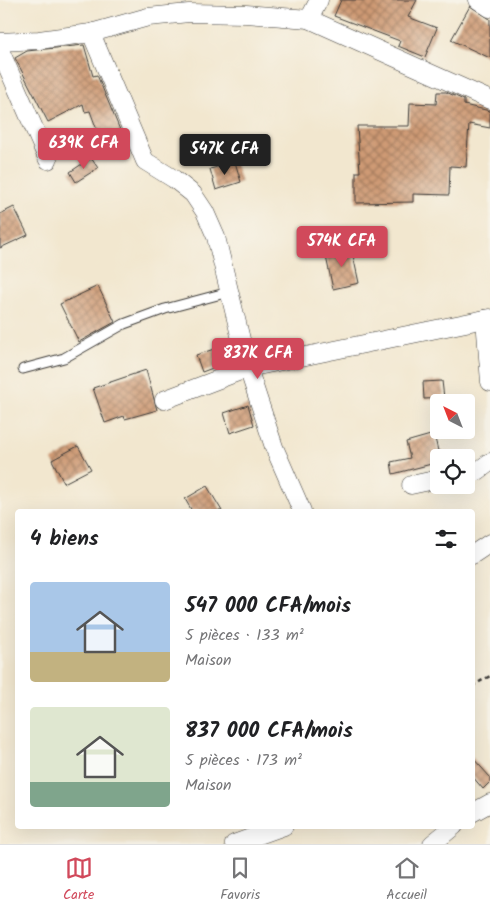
<!DOCTYPE html>
<html lang="fr">
<head>
<meta charset="utf-8">
<style>
  body { margin:0; font-family:Kalam,sans-serif; background:#f2f2f2; color:#202124; height:100vh; display:flex; flex-direction:column; font-size:19px; white-space:nowrap }
  * { box-sizing:border-box; margin:0 }
  p { font-size:16px; color:#757577 }
  .icon { flex:none; width:28px; height:28px; fill:none; stroke:currentColor; stroke-width:2; stroke-linecap:round; stroke-linejoin:round }
  .map { position:relative; flex:1; overflow:hidden }
  .panel { position:absolute; left:15px; top:509px; width:460px; height:320px; display:flex; flex-direction:column; background:#fff; border-radius:5px; box-shadow:0 5px 20px #0002 }
  .panel>* { flex:none }
  .needle { width:32px; rotate:318deg }
  .fabs { position:absolute; left:430px; top:394px; display:grid; gap:10px }
  .fabs a { display:grid; place-items:center; width:45px; height:45px; border-radius:5px; background:#fff; box-shadow:0 5px 20px #0002; font-size:25px }
  .price { position:absolute; translate:-50% -42px; padding:0 11px; border-radius:5px; background:#d1495b; color:#fff; font-size:16px; line-height:32px; filter:drop-shadow(0 1px 2px #0008) }
  .price::after { content:''; position:absolute; left:50%; top:30px; width:15px; height:11px; margin-left:-8px; background:inherit; clip-path:polygon(0 0,100% 0,50% 100%) }
  .price.on { background:#222; color:#fff }
  ul { padding:0; list-style:none }
  li { display:flex; align-items:center; gap:15px; height:125px; padding:0 15px }
  li span { display:grid; place-items:center; flex:none; width:140px; height:100px; border-radius:5px; color:#555 }
  li>.icon { margin-inline-start:auto }
  span .icon { width:60px; height:60px; fill:#fffc; stroke-width:1 }
  li b { font-size:21px }
  h2 { display:flex; justify-content:space-between; align-items:center; height:60px; padding:0 15px; font-size:21px }
  .tab-bar { display:flex; justify-content:space-around; align-items:center; height:70px; border-top:1px solid #e0e0e0; background:#fff; font-size:14px; color:#757577 }
  .tab-bar a { display:grid; justify-items:center; gap:2px }
  .tab-bar .on { color:#d1495b }
  .map>svg:first-child { display:block }
  .building { fill:url(#building-cross-hatch) }
  .lines { fill:none; stroke-linecap:round; stroke-linejoin:round }
  .lane-casing { stroke:#3c3a37; stroke-width:11 }
  .street-casing { stroke:#3c3a37; stroke-width:19 }
  .path { stroke:#3c3a37; stroke-width:2.5; stroke-dasharray:4 4; stroke-linecap:butt }
  .lane { stroke:#fff; stroke-width:9 }
  .street { stroke:#fff; stroke-width:18 }
</style>
</head>
<body>
<div class="map">
<svg width="490" height="844" viewBox="0 0 490 844">
  <defs>
    <pattern id="building-cross-hatch" width="8" height="8" patternUnits="userSpaceOnUse" patternTransform="scale(1.25)"><rect width="8" height="8" fill="#ce9a74"/><path d="M0 0l8 8M0 8l8-8" fill="none" stroke="#a67d5e"/></pattern>
  </defs>
  <rect width="100%" height="100%" fill="#f7f3e8"/>
  <filter id="ink" filterUnits="userSpaceOnUse"><feTurbulence type="fractalNoise" baseFrequency=".02" numOctaves="2"/><feDisplacementMap in="SourceGraphic" scale="10" xChannelSelector="R" yChannelSelector="G"/><feConvolveMatrix kernelMatrix="1 2 1 2 8 2 1 2 1" color-interpolation-filters="sRGB"/></filter>
  <filter id="wash" filterUnits="userSpaceOnUse"><feTurbulence type="fractalNoise" baseFrequency=".0096" numOctaves="4" result="noise"/><feDisplacementMap in="SourceGraphic" scale="20" xChannelSelector="R" yChannelSelector="G"/><feGaussianBlur stdDeviation="1.12" result="paint"/><feColorMatrix in="noise" values="0 0 0 0 0 0 0 0 0 0 0 0 0 0 0 0 0 1.4 0 .05"/><feComposite in="paint" operator="in"/></filter>
  <g filter="url(#wash)">
    <rect width="100%" height="100%" fill="#f2e7cf"/>
    <g id="blocks">
      <g class="building">
        <polygon points="341,0 417,0 408,17 437,28 425,57 398,46 400,41 334,16"/>
        <polygon points="470,6 490,19 490,58 451,40"/>
        <polygon points="84,45 93,76 97,75 125,142 104,149 90,111 85,112 83,104 48,122 15,58 27,51"/>
        <polygon points="437,92 446,92 464,100 464,105 490,111 490,128 469,124 466,167 450,166 449,195 413,194 413,202 356,203 356,172 360,172 357,126 409,126 410,103 436,104"/>
        <polygon points="91,158 98,168 76,182 70,172"/>
        <polygon points="235,162 241,182 216,190 210,169"/>
        <polygon points="14,207 28,235 0,248 0,214"/>
        <polygon points="351,246 359,283 333,289 325,252"/>
        <polygon points="98,286 115,322 79,342 60,304"/>
        <polygon points="220,347 226,363 202,372 196,355"/>
        <polygon points="146,370 157,410 125,419 124,416 105,423 93,388"/>
        <polygon points="442,381 444,398 424,399 423,382"/>
        <polygon points="248,405 254,425 230,433 224,413"/>
        <polygon points="434,434 438,451 441,451 443,458 439,458 439,462 393,474 391,462 410,458 406,442"/>
        <polygon points="78,446 91,469 64,483 52,460"/>
        <polygon points="207,486 222,511 192,511 185,499"/>
        <polygon points="472,757 490,777 490,782 483,789 472,776"/>
      </g>
    </g>
  </g>
  <g filter="url(#ink)">
    <use href="#blocks" fill-opacity="0" stroke="#3c3a37" stroke-width="1"/>
    <g class="lines">
      <defs>
        <polyline id="lane" points="23,369 64,358 124,324 165,309 229,292"/>
        <g id="street">
          <polyline points="478,0 490,8"/>
          <polyline points="309,19 319,0"/>
          <polyline points="91,33 145,161 174,179 193,194 205,212 216,237 248,368 164,400"/>
          <polyline points="0,42 39,40 91,33 148,17 189,13 246,14 309,19 490,100"/>
          <polyline points="0,50 48,160"/>
          <polyline points="490,318 485,319 490,382"/>
          <polyline points="466,473 478,471 490,462"/>
          <polyline points="411,485 439,479"/>
          <polyline points="302,511 274,447 248,368 485,319"/>
          <polyline points="472,555 490,543"/>
          <polyline points="472,813 490,803"/>
          <polyline points="234,844 284,826"/>
          <polyline points="432,844 454,826"/>
        </g>
      </defs>
      <use href="#lane" class="lane-casing"/>
      <use href="#street" class="street-casing"/>
      <polyline class="path" points="472,686 490,676"/>
      <use href="#lane" class="lane"/>
      <use href="#street" class="street"/>
    </g>
  </g>
</svg>
<div class="fabs">
<a><svg class="needle" viewBox="-14 -14 28 28"><path d="M0-13l5 13h-10z" fill="#e53935"/><path d="M0 13l5-13h-10z" fill="#757577"/></svg></a>
<a><svg class="icon" aria-label="locate" viewBox="0 0 24 24"><circle cx="12" cy="12" r="6"/><path d="M12 2v4M12 18v4M2 12h4M18 12h4"/></svg></a>
</div>
<b class="price" style="left:84px;top:170px">639K CFA</b>
<b class="price on" style="left:225px;top:176px">547K CFA</b>
<b class="price" style="left:342px;top:268px">574K CFA</b>
<b class="price" style="left:258px;top:380px">837K CFA</b>
<section class="panel">
<h2>4 biens<svg class="icon" aria-label="filters" viewBox="0 0 24 24"><path d="M4 7h16M4 17h16"/><circle cx="9" cy="7" r="2"/><circle cx="15" cy="17" r="2"/></svg></h2>
<ul>
<li><span style="background:linear-gradient(#a9c7e8 70%,#c2b280 0)"><svg class="icon" aria-label="home" viewBox="0 0 24 24"><path d="M3 11l9-7 9 7M6 9v11h12V9"/></svg></span><div><b>547 000 CFA/mois</b><p>5 pièces · 133 m²</p><p>Maison</p></div></li>
<li><span style="background:linear-gradient(#dfe7d0 75%,#7fa58c 0)"><svg class="icon" aria-label="home" viewBox="0 0 24 24"><path d="M3 11l9-7 9 7M6 9v11h12V9"/></svg></span><div><b>837 000 CFA/mois</b><p>5 pièces · 173 m²</p><p>Maison</p></div></li>
</ul>
</section>
</div>
<nav class="tab-bar">
<a class="on"><svg class="icon" aria-label="map" viewBox="0 0 24 24"><path d="M3 6l6-2 6 2 6-2v14l-6 2-6-2-6 2zM9 4v14M15 6v14"/></svg>Carte</a>
<a><svg class="icon" aria-label="saved" viewBox="0 0 24 24"><path d="M7 4h10v16l-5-4-5 4z"/></svg>Favoris</a>
<a><svg class="icon" aria-label="home" viewBox="0 0 24 24"><path d="M3 11l9-7 9 7M6 9v11h12V9"/></svg>Accueil</a>
</nav>
</body>
</html>
